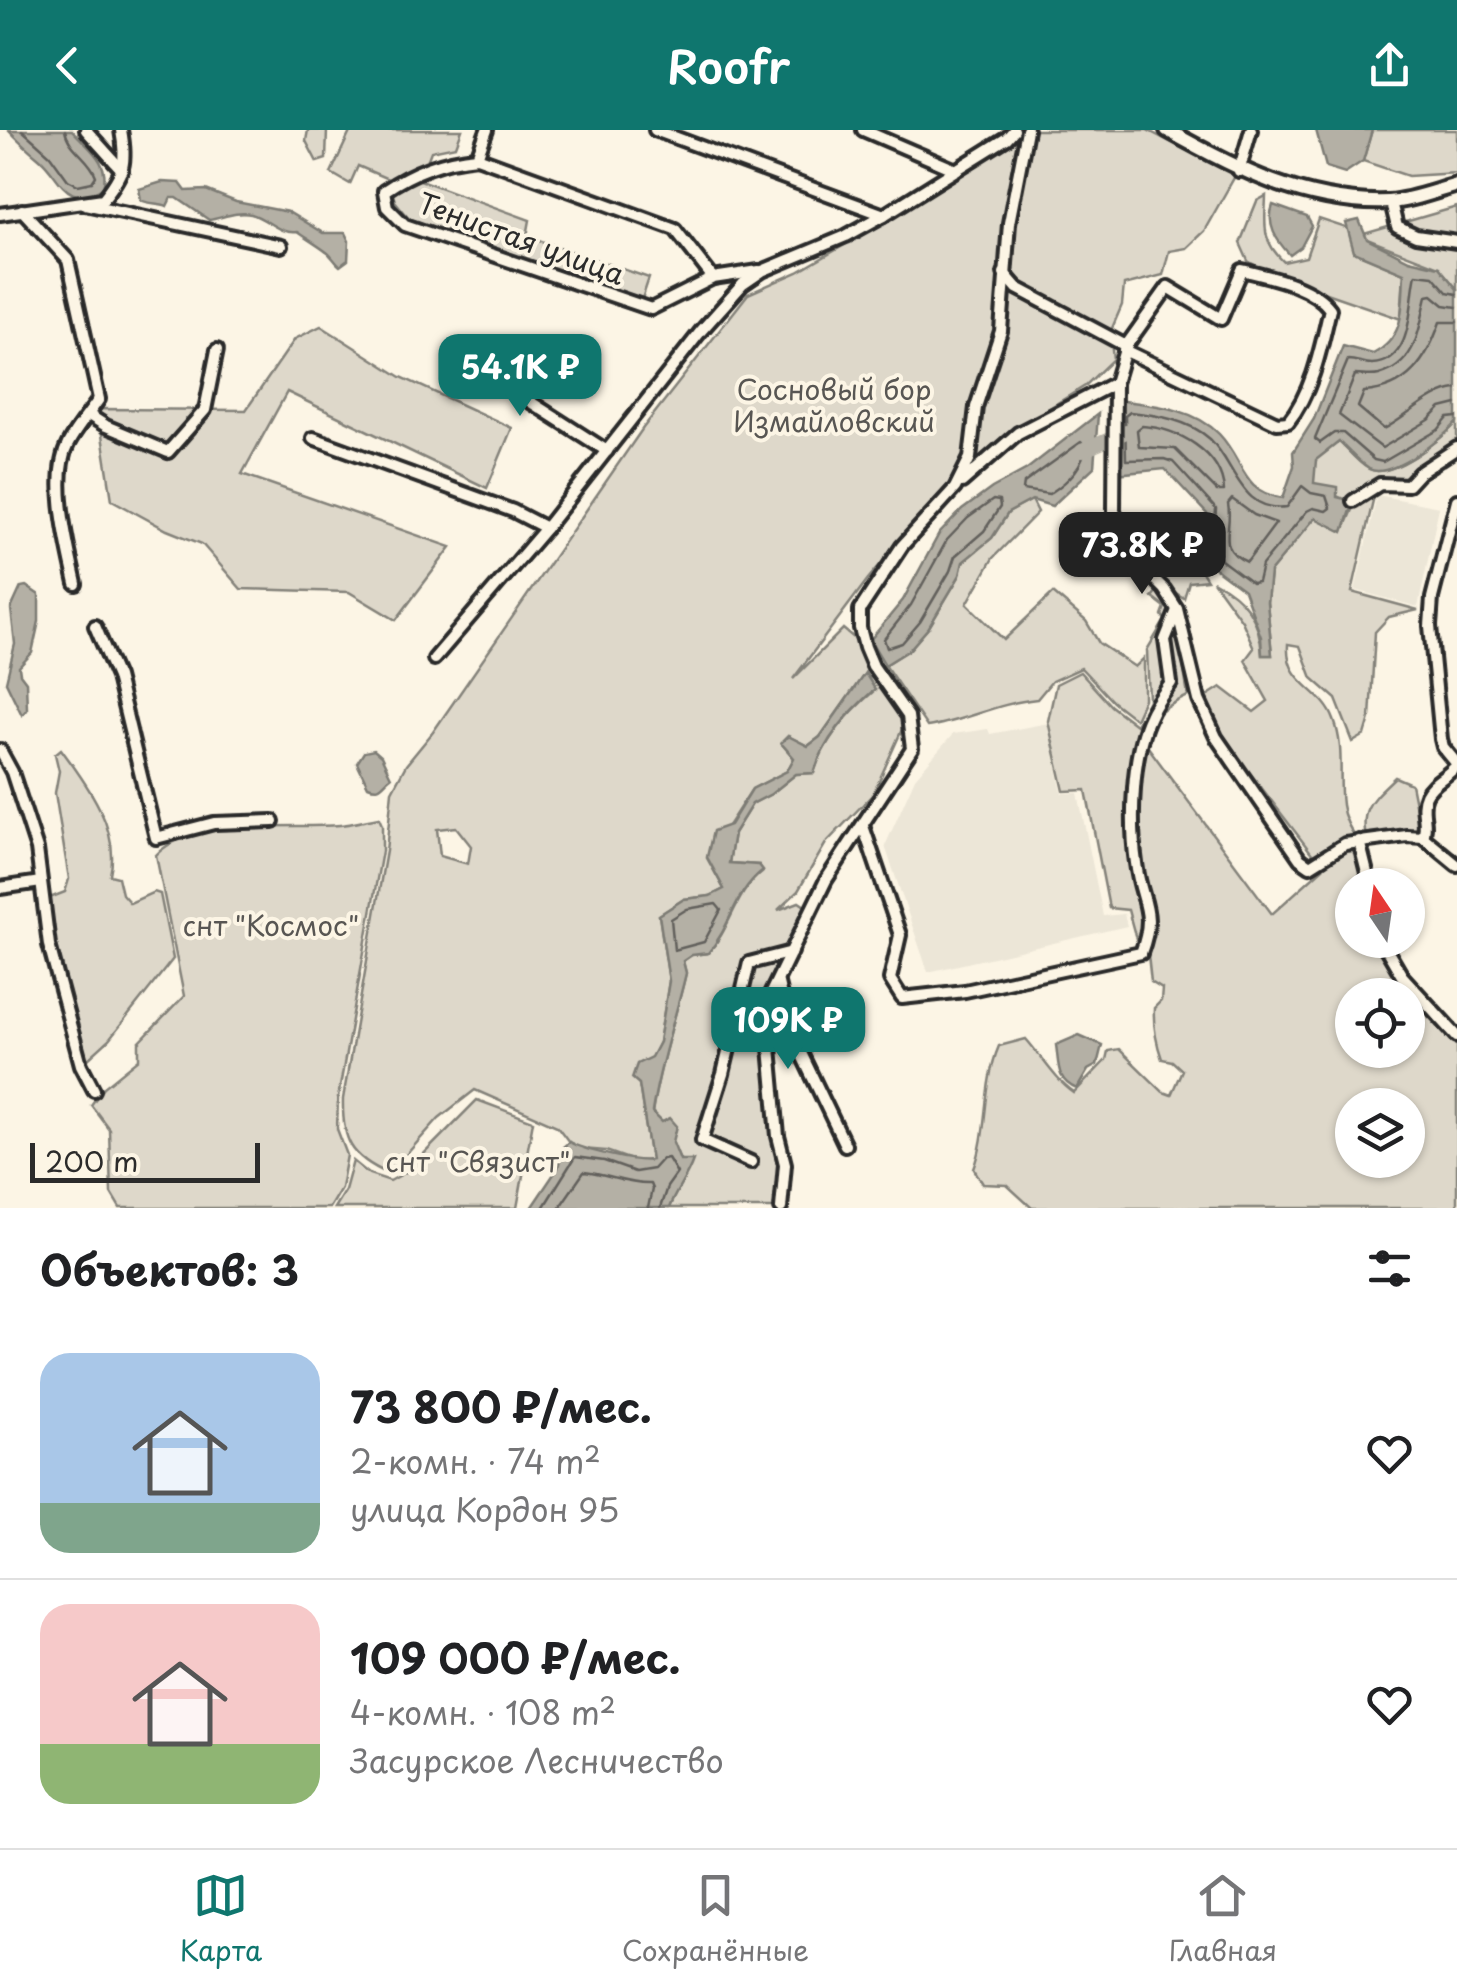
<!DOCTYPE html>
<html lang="ru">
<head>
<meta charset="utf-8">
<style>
  body { margin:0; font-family:"Playpen Sans",sans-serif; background:#f6f6f6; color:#202124; height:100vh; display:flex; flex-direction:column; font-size:38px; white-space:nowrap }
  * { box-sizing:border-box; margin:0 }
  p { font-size:32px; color:#757577 }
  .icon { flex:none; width:55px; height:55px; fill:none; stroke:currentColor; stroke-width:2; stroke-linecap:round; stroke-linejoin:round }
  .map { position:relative; height:1078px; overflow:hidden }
  .sheet { display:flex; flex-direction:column; background:#fff; flex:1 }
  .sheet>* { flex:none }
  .needle { width:65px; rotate:347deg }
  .tools { position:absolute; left:1335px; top:738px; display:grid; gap:20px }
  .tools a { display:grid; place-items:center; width:90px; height:90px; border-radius:50%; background:#fff; box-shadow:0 2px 8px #0004; font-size:50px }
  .scale { position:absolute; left:30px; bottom:25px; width:230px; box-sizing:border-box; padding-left:10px; border:5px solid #2b2b2b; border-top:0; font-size:28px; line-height:35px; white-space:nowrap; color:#2b2b2b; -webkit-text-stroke:8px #fcf5e5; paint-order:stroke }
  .price { position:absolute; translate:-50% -85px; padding:0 22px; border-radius:20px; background:#0f766e; color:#fff; font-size:32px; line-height:65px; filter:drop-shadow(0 2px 5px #0008) }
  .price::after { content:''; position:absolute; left:50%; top:60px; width:30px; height:22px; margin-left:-15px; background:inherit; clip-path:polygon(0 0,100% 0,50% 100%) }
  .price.on { background:#222; color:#fff }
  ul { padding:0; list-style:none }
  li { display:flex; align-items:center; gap:30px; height:250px; padding:0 40px }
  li+li { border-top:2px solid #e0e0e0 }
  li span { display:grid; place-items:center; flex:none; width:280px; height:200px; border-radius:30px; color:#555 }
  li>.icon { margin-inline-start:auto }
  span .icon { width:120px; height:120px; fill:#fffc; stroke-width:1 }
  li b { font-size:42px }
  h2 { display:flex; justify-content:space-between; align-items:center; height:120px; padding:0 40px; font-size:42px }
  header { display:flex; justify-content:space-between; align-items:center; height:130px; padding:0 40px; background:#0f766e; color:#fff; font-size:45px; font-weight:600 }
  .dock { display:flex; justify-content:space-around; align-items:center; height:140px; border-top:2px solid #e0e0e0; background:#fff; font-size:28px; color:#757577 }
  .dock a { display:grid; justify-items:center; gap:5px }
  .dock .on { color:#0f766e }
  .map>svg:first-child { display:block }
  .built { fill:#ece6d7 }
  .green { fill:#ded8ca; stroke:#84827a; stroke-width:2.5; fill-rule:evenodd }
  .water { fill:#b4b0a5; stroke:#7d7b74; stroke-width:2.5 }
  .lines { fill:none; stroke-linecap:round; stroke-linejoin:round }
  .shore { stroke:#62605c; stroke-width:2.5 }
  .river { stroke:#b4b0a5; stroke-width:14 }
  .minor-casing { stroke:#2b2b2b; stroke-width:18 }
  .major-casing { stroke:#2b2b2b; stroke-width:20 }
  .minor { stroke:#fcf5e5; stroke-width:10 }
  .major { stroke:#fcf5e5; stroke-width:12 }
  .labels { text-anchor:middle; stroke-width:8; stroke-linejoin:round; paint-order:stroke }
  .street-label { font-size:28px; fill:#2b2b2b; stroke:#fcf5e5 }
  .park-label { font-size:28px; fill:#585653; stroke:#fcf5e5 }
</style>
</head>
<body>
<header><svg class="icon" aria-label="back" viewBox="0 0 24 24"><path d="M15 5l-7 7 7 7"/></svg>Roofr<svg class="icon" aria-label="share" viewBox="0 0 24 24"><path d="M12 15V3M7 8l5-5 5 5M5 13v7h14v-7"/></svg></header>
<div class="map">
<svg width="1457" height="1078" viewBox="0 0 1457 1078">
  <rect width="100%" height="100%" fill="#fcf5e5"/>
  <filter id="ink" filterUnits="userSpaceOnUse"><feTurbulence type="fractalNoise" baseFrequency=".01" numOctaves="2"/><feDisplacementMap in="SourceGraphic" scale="20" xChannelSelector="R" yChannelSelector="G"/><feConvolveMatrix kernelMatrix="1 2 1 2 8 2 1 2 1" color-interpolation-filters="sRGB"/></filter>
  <g filter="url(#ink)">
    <g class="built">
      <polygon points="1377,365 1439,377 1418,477 1355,460"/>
      <polygon points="1048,593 1062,663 1078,663 1103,786 1124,784 1127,796 928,842 885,716 915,648 953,604 988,599 990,604"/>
    </g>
    <g class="green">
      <polygon points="308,0 327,0 326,29 317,32 306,11"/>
      <polygon points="351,0 462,0 456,16 431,21 420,50 530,90 527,106 649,148 642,169 410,89 395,71 388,49 358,36 350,54 331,43"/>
      <path d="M1019 0H1147L1235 46 1204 101 1186 118 1169 121 1163 145 1124 155 1122 175 1110 203 1113 229 1085 256 1017 298 946 357 868 449 793 549 843 499 865 517 908 586 873 664 826 713 798 761 778 780 799 772 808 778 761 873 774 1006 781 1031 774 1068 781 1071 779 1078H669C676 1060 686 1048 692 1030L681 1031 662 992 652 983C659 935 675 890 686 843L683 831 691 825 708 823C732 797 734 764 763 741L759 735 729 733 734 703 752 674 771 664 796 644 814 643C824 609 849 582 875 560L865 543 820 607 808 616 788 606 781 613 794 628 787 641 752 659 707 728 724 759 710 766 684 769 659 785 669 851 659 912 639 954 651 1030 637 1032 606 1021 582 1019 569 1012 557 996 475 960 439 988 389 1044C350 1027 342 1010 343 969L386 721 392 661 406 635 433 602 643 298 748 164 798 142 848 113 1011 11ZM456 697 471 716 468 734 440 726 437 699Z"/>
      <polygon points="1372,0 1457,0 1457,43 1408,46 1363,31"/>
      <path d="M1266 66C1265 96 1261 110 1284 132L1306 127 1319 89 1364 104 1457 77V159L1439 137 1367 109 1355 122 1404 143 1401 189 1268 143 1248 131 1240 113 1257 71Z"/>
      <polygon points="321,196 401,247 512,298 487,358 287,262 242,344 451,417 396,490 349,462 241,459 202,414 167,400 112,370 98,279 246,280 295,209"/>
      <path d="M1457 292V315L1374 366 1352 462 1418 480 1389 487 1375 502 1370 588 1365 605 1353 612 1336 569 1312 548 1300 516 1288 514C1285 555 1322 557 1334 590 1345 619 1338 645 1342 675 1344 691 1353 703 1361 717 1366 726 1364 744 1365 755H1352V810H1377L1391 841 1457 914V1078H1032L1007 1055 983 1054 974 1039C989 999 982 956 999 916L1026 909C1042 927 1055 950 1074 963L1106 930 1108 921 1119 919 1163 962 1171 965 1182 940 1172 931 1162 929C1156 912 1153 896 1154 878L1161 871 1162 859 1151 852 1148 825 1136 809 1128 780 1109 778 1086 660 1064 661 1048 591 1056 554 1080 542 1111 576 1136 595 1149 570 1147 520 1165 490 1162 485 1165 477 1152 467 1157 461 1151 453 1159 441 1196 416 1201 440 1207 450 1189 452 1184 468 1171 460 1167 468 1175 482 1188 566C1166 576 1147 587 1145 613L1272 784 1323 738 1211 592 1202 569 1221 557 1254 582 1268 571 1245 530 1254 518 1242 491 1213 451C1245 468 1260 488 1262 525H1272L1267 472 1270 442 1315 387 1343 401 1354 375 1313 353 1315 330 1339 311C1348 320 1358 333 1369 339 1390 350 1444 308 1457 292ZM1352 865H1408V920H1352ZM1352 975H1408V1030H1352Z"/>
      <path d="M1032 370 1038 382 993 428 967 474 1004 510 1053 463 1086 491 1099 513 1135 537 1144 528V569L1135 589 1113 572 1081 538 1052 551 1037 569C997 573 965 591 927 597L885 535 909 520 929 497 960 445 962 432 992 408 1008 383Z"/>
      <path d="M61 619C87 654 121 700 110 745L118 747 122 764 130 773 154 762 160 764 173 829 109 910 87 930 80 924 42 771 65 762 69 749 55 663 59 641 55 624Z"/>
      <path d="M1395 647 1411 654 1421 704 1457 735V742L1417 711C1399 716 1385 708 1367 714 1359 678 1370 671 1395 647Z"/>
      <path d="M379 688 382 695V721L338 968 337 999 347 1025 341 1058 329 1078H120L111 1063 109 999 91 975 104 957 139 929V913L184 866 156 725C191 687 291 699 340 695 353 694 366 690 379 688Z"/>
      <polygon points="477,970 533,991 517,1078 334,1078 345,1060 353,1031 369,1044 390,1051 406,1042"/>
    </g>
    <g class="water">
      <path d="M9 0H72C88 18 111 32 103 58 64 80 61 46 39 28 28 19 18 10 9 0Z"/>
      <polygon points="1316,0 1372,0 1363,31 1345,43 1326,37"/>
      <path d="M162 52 180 53 186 61 206 60 236 72 288 82 323 103H345L349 111 348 130 340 136C336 133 333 128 330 125 327 121 304 107 297 102 279 105 267 88 251 84 236 81 222 88 209 90L177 68H171L167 76C159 72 150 75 141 70L139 59Z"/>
      <path d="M1273 75 1307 87 1312 96 1301 117 1290 125C1276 110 1266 95 1273 75Z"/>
      <path d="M1359 90 1367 109 1409 130 1439 137 1457 159V292C1444 308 1390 350 1369 339 1359 333 1348 320 1339 312L1316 330 1314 353 1337 357V367L1353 371 1343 402 1315 388 1270 442 1267 472 1272 525H1262L1261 507 1244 460 1213 437 1203 412 1207 384 1165 339 1115 344 1116 270C1151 275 1193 277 1219 304 1245 331 1240 361 1283 368L1294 336 1293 322 1314 289 1343 216 1373 224C1406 207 1402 176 1404 143L1354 122 1346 93Z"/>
      <polygon points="1098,284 1094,337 1052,376 1032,370 1008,383 992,408 963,432 960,445 929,497 909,520 885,535 870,510 903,470 939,404 962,380 992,358 1027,339"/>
      <polygon points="26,456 39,465 39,491 32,523 19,537 20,544 26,552 27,579 22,585 6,552 15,514 11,479 21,457"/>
      <path d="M865 543 875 559C849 582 824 609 814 643L796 644 771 664 752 674 734 703 729 733 759 735 763 740C732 765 732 796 708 823L692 825 683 831 686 843C675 890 659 935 652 982L662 992 670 988 677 996 673 1012 680 1030H693C687 1048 676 1060 669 1078H531L558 1038 563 1017 569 1012C583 1020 637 1033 651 1030L639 954 632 948 637 934 651 927 659 912 669 851 659 785 684 769 710 766 724 759 707 727 713 701 730 695 752 659 787 641 794 628 781 613 788 606 808 616 820 607Z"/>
      <path d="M374 620 381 626 391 647C383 652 382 662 368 656L357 633 364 622Z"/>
      <path d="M1079 905 1102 915 1097 935 1088 940 1077 959C1056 951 1059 934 1056 915Z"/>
    </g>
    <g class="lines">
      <g class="shore">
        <path d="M22 0 50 25 68 50 78 55 92 52 96 46C90 28 68 19 65 0"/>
        <path d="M1457 164 1447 162 1433 146 1416 144C1409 171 1415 232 1372 234 1364 234 1356 230 1348 230L1315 309 1320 313 1334 303H1343L1374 330 1383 332 1438 300 1448 288 1457 287"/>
        <path d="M1457 177 1444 175 1432 165 1427 166C1419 197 1418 234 1379 245 1371 247 1363 245 1355 245L1339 285 1382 318 1429 290 1441 278 1457 274"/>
        <path d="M1457 192H1440C1427 230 1408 259 1364 262L1358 277 1384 299C1407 287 1434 260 1457 259"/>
        <path d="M1130 282C1157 285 1189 290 1210 309 1236 335 1241 383 1287 377L1302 356 1311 363 1326 366 1330 378 1326 381 1313 378 1307 381 1262 435 1258 452 1252 453 1221 430 1214 410 1216 379 1173 332 1164 329 1126 330 1125 286Z"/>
        <path d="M1142 296C1177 298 1222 322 1224 361H1217L1175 319 1139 317 1137 300Z"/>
        <path d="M1081 312 1085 317C1084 338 1066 353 1049 364L1023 360 1024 353Z"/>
        <path d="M1232 369 1254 385 1276 393 1247 432C1215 418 1233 400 1228 374Z"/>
        <polygon points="993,370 999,371 1000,377 984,401 955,426 950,441 920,492 902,513 887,518 884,509 911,475 947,410 968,388"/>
        <polygon points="716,774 721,780 704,812 674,820 671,789 687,779"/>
        <polyline points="543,1078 575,1027 604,1031 635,1042 653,1039 662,1029 668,1028 677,1043 667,1057 660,1078"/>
        <path d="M559 1078 584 1042C607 1044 627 1055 650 1054L652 1059 648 1078"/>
      </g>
      <polyline class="river" points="1082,321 1126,302"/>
      <defs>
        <g id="minor">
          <polyline points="86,0 122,40"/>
          <path d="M487 0 477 27C442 30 412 42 384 61L387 77 405 95 651 179 713 148"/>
          <polyline points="655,0 884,85"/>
          <polyline points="863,0 956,40"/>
          <polyline points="477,27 675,99 713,148 759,141"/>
          <polyline points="1239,41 1251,0"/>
          <polyline points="1391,72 1397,97 1416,106 1457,112"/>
          <polyline points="85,74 281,116"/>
          <path d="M22 80 68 130 99 269C89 284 76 298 68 314 50 348 68 417 76 454"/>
          <path d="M0 84 103 69C124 43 127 33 121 0"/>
          <polyline points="1004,143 1017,158 1126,216 1115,253 1114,381 1137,432 1164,459 1177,479 1199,570 1216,607 1300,729 1310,736 1345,714 1407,706 1423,707 1457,735"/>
          <path d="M1124 220 1277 293 1288 292C1313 261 1321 217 1330 179 1312 155 1270 147 1242 140L1221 189 1168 157 1126 216"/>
          <polyline points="454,223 607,321"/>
          <polyline points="89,285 106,296 168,322 205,280 217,220"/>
          <polyline points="313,308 513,381 546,398"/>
          <polyline points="962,352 1018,303 1115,253"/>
          <polyline points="1457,370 1432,468 1430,496 1441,609 1443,617 1457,634"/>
          <polyline points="1353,371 1380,354 1408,355 1419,343 1457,318"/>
          <polyline points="95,496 117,547 156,708 214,693 273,691"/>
          <polyline points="434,529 546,398 701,201 743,154 762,141 846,106 884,85 1007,8 1014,0"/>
          <polyline points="0,620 12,642 37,719 49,815 81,935 94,960"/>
          <path d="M863 696 900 805 890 849 902 868 965 861 1141 823C1157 780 1141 774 1136 733 1130 692 1132 623 1150 586 1155 574 1164 563 1171 553L1165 510 1177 480"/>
          <path d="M1423 707C1429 692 1419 680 1426 665 1433 651 1447 647 1457 635"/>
          <polyline points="1359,711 1370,755"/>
          <polyline points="0,758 41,752"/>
          <polyline points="1381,810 1402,846 1457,906"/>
          <polyline points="778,853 788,896 845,1015"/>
          <polyline points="751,1032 702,1010 723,944 749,833 792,822"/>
          <polyline points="781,1078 785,1034 778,1006 766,873 826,750 912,619 908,586 873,536 865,517 860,498 860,480 902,416 955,358 970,328 976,277 1001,201 1009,93 1027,0"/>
        </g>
        <path id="major" d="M1167 0C1236 39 1306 75 1388 72 1410 71 1435 61 1457 55"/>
      </defs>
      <use href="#minor" class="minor-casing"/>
      <use href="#major" class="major-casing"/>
      <use href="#minor" class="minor"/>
      <use href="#major" class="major"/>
    </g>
  </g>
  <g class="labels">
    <g class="street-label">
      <text transform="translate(521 109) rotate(20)" y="10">Тенистая улица</text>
    </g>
    <g class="park-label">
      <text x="834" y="270">Сосновый бор<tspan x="834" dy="32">Измайловский</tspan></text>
      <text x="271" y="806">снт "Космос"</text>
      <text x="478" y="1042">снт "Связист"</text>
    </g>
  </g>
</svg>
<div class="tools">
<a><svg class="needle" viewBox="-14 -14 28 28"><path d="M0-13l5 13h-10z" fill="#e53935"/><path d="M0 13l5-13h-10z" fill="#757577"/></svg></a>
<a><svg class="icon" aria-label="locate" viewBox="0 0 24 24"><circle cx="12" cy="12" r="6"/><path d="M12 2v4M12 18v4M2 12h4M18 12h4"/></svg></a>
<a><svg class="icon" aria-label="layers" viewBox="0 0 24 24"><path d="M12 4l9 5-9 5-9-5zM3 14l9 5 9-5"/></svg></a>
</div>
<div class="scale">200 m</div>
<b class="price" style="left:520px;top:289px">54.1K ₽</b>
<b class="price on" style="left:1142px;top:467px">73.8K ₽</b>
<b class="price" style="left:788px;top:942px">109K ₽</b>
</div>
<section class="sheet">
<h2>Объектов: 3<svg class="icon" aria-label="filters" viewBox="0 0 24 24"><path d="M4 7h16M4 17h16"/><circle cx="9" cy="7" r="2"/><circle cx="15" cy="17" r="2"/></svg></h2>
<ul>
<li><span style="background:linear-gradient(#a9c7e8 75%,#7fa58c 0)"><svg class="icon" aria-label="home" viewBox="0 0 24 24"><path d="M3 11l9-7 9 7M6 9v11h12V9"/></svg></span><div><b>73 800 ₽/мес.</b><p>2-комн. · 74 m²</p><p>улица Кордон 95</p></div><svg class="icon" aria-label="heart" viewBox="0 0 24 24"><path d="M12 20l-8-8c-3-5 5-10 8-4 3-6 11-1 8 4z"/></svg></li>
<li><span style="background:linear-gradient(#f6c9c9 70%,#8fb573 0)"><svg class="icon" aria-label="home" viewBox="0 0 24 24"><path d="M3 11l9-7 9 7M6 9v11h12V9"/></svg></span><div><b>109 000 ₽/мес.</b><p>4-комн. · 108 m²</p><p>Засурское Лесничество</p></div><svg class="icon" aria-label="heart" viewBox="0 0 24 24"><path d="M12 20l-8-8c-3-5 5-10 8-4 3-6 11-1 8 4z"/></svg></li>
</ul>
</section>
<nav class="dock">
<a class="on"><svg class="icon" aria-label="map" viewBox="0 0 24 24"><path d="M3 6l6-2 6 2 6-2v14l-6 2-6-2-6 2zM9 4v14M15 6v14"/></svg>Карта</a>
<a><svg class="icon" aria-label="saved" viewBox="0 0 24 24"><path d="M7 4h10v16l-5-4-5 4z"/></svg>Сохранённые</a>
<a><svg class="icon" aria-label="home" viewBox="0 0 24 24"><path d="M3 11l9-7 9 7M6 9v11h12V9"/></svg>Главная</a>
</nav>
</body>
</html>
